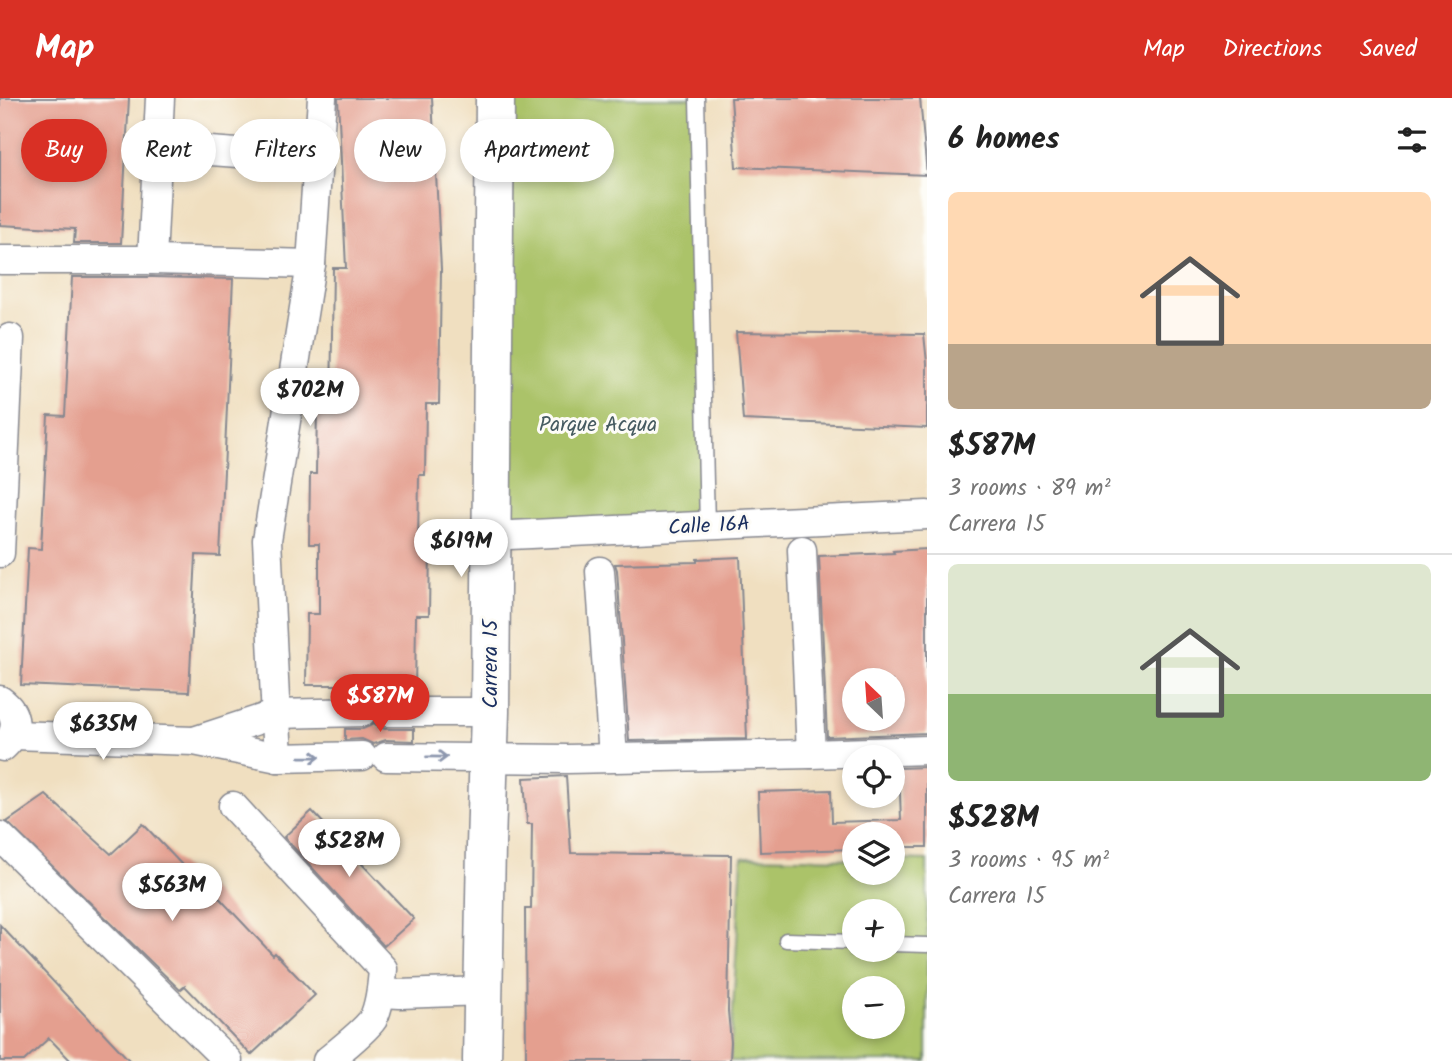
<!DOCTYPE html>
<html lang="en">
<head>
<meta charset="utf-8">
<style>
  body { margin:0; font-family:Kalam,sans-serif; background:#f2f2f2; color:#222; height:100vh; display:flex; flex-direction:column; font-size:26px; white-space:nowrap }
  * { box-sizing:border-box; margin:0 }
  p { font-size:23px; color:#767676 }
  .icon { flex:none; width:38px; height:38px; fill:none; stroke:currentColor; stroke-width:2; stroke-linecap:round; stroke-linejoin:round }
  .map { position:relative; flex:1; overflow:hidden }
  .sheet { display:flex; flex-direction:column; background:#fff; width:525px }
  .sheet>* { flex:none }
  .hud { position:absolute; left:21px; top:21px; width:665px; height:63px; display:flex; gap:14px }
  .needle { width:46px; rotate:335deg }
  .buttons { position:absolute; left:842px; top:570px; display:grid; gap:14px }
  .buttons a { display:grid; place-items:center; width:63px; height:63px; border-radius:50%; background:#fff; box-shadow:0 4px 10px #0003; font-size:35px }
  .price { position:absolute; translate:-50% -60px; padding:0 16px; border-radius:24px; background:#fff; color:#222; font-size:23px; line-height:46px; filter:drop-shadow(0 2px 4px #0008) }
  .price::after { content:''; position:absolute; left:50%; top:42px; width:21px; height:16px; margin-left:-10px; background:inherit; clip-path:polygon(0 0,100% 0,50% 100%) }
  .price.selected { background:#d93025; color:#fff }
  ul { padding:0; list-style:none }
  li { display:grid; align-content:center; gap:14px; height:371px; padding:0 21px }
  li+li { border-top:2px solid #e0e0e0 }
  li span { display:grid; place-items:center; height:217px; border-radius:10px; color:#555 }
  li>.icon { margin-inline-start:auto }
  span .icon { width:126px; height:126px; fill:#fffc; stroke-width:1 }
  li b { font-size:30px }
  h2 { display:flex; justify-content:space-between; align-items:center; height:84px; padding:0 21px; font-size:30px }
  .pill { padding:0 24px; border-radius:32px; background:#fff; box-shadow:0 4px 10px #0003; font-size:24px; line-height:63px }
  .pill.selected { background:#d93025; color:#fff }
  header { display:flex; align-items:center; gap:42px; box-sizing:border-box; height:98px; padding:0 35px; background:#d93025; color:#fff }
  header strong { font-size:33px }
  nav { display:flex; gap:38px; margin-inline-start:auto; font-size:24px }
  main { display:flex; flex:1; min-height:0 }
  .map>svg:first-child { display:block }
  .green { fill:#abc369; stroke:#637964; stroke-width:2; fill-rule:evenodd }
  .building { fill:#e49f8f; fill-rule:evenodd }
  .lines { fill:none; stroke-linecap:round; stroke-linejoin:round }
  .lane-casing { stroke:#86878f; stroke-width:17 }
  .street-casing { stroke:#86878f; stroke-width:31 }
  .secondary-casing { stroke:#86878f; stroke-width:41 }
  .lane { stroke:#fff; stroke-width:14 }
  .street { stroke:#fff; stroke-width:28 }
  .secondary { stroke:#fff; stroke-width:38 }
  .oneway { stroke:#8d97ae }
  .labels { text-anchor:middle; stroke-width:6; stroke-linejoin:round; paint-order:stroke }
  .park-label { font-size:21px; fill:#465b61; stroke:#fdfcf7 }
  .street-label { font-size:21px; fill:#1b2f5e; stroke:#fdfcf7 }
</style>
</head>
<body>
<header>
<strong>Map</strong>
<nav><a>Map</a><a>Directions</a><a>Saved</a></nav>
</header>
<main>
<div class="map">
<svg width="927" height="963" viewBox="0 0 927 963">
  <rect width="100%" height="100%" fill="#fdfcf7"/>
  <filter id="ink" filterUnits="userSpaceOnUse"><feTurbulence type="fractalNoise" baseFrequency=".0143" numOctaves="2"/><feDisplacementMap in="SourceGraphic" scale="14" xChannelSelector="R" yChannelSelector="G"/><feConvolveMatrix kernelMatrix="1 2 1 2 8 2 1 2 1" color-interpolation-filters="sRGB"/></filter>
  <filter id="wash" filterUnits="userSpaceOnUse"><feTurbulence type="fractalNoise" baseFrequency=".00686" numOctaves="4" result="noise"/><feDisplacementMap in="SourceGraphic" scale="28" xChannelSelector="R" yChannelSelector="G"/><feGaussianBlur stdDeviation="1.57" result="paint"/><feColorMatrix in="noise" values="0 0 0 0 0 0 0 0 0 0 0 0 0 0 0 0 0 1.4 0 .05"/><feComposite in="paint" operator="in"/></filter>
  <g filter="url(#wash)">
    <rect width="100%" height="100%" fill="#f0dfc0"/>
    <g class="green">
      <polygon points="495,0 697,0 707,428 491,438"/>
      <path d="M742 759 854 761V775H892L893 761 927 762V963H730ZM854 814H892V852H854ZM854 891H892V929H854Z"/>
    </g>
    <g id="blocks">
      <g class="building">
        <polygon points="0,0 129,0 121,145 74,145 75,131 0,127"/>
        <polygon points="338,0 432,0 441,171 439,306 426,306 425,377 419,377 418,447 430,447 429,517 416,517 415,597 385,597 378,599 374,603 369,599 362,597 345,598 344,587 306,587 307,516 319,516 319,446 309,446 310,376 316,376 317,306 331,306 333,170 346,170"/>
        <polygon points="731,0 920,0 927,77 736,69"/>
        <polygon points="72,179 152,179 233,181 220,458 196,457 189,594 21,587 28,450 41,451 48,317 65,318"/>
        <polygon points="736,234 924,236 927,265 927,330 743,322"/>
        <path d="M927 451V635L827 639 819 458 894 455 893 453ZM854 583H892V621H854Z"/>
        <polygon points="740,459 747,641 629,643 617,472 615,466 697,464 697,461"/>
        <polygon points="374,625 378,629 385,631 414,631 414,643 386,642 373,646 362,641 345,642 345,631 363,631 370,628"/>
        <polygon points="927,669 927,749 892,749 892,737 854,737 854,751 760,754 758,694 831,692 832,724 901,722 899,670"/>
        <polygon points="566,678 571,755 731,757 728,913 731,944 730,963 526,963 525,811 531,811 532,726 527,726 524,680"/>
        <polygon points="46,697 111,756 143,726 206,792 209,789 273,857 275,855 315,897 251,957 185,888 180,892 7,724"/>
        <polygon points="312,713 414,821 384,848 284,739"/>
        <polygon points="0,827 97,930 98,929 130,963 71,963 49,940 24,963 0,963"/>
      </g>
    </g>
  </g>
  <g filter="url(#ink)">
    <use href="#blocks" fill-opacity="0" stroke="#86878f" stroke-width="2"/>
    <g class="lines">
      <defs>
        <g id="lane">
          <polyline points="697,0 707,428"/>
          <polyline points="786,842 854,844"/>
          <polyline points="892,846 927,847"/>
        </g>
        <g id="street">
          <polyline points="157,49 317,61"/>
          <polyline points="0,162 152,162 311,166"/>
          <polyline points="152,162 160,0"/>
          <polyline points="491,438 927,417"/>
          <polyline points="802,452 811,656"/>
          <polyline points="0,455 10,240"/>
          <polyline points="600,473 613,659"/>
          <path d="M0 602C18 615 20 634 3 649"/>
          <polyline points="386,614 490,614"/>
          <polyline points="13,637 194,643 278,660 362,658"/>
          <polyline points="197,642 276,616 362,614"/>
          <polyline points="386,659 567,661 811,656 927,652"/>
          <polyline points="278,660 267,442 311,166 322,0"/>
          <path d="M233 708 383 871C382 886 380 907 373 921 366 932 338 954 327 963"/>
          <polyline points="0,738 228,963"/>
          <polyline points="381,895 400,896 483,893"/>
        </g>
        <polyline id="secondary" points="482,963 486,748 490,614 495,0"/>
      </defs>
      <use href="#lane" class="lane-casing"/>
      <use href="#street" class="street-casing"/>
      <use href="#secondary" class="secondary-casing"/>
      <use href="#lane" class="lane"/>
      <use href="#street" class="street"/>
      <use href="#secondary" class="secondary"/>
    </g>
    <defs><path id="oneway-shaft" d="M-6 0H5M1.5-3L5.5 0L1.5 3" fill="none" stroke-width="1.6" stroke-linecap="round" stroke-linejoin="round" transform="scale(1.75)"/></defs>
    <g class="oneway">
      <use href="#oneway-shaft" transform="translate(310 659) rotate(-1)"/>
      <use href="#oneway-shaft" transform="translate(437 659) rotate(1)"/>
    </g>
  </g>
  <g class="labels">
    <g class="park-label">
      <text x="598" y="333">Parque Acqua</text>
    </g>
    <g class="street-label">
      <text transform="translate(709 427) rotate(-3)" y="7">Calle 16A</text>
      <text transform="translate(490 566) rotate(-90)" y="7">Carrera 15</text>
    </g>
  </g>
</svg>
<div class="buttons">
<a><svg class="needle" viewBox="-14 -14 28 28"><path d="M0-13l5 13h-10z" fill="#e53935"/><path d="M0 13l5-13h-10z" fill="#767676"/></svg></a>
<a><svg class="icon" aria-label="locate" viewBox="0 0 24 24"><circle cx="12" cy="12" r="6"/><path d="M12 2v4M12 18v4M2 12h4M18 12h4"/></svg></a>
<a><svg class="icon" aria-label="layers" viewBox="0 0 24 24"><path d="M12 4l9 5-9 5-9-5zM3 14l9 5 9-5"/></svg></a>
<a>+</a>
<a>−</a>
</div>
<b class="price" style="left:310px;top:330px">$702M</b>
<b class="price" style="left:461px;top:481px">$619M</b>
<b class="price selected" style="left:380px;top:636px">$587M</b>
<b class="price" style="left:103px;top:664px">$635M</b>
<b class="price" style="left:349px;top:781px">$528M</b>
<b class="price" style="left:172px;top:825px">$563M</b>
<div class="hud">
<a class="pill selected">Buy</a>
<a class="pill">Rent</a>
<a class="pill">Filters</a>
<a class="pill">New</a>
<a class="pill">Apartment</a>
</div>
</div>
<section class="sheet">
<h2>6 homes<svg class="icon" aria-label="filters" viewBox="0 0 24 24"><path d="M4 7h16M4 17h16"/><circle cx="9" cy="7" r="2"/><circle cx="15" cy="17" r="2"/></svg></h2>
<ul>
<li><span style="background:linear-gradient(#ffd9b3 70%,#b9a48a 0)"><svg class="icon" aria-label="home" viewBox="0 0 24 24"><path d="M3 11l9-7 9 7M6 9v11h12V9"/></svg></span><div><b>$587M</b><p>3 rooms · 89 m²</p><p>Carrera 15</p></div></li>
<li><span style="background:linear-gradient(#dfe7d0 60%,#8fb573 0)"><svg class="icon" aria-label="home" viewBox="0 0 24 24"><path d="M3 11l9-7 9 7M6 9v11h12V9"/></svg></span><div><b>$528M</b><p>3 rooms · 95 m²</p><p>Carrera 15</p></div></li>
</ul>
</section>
</main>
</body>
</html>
